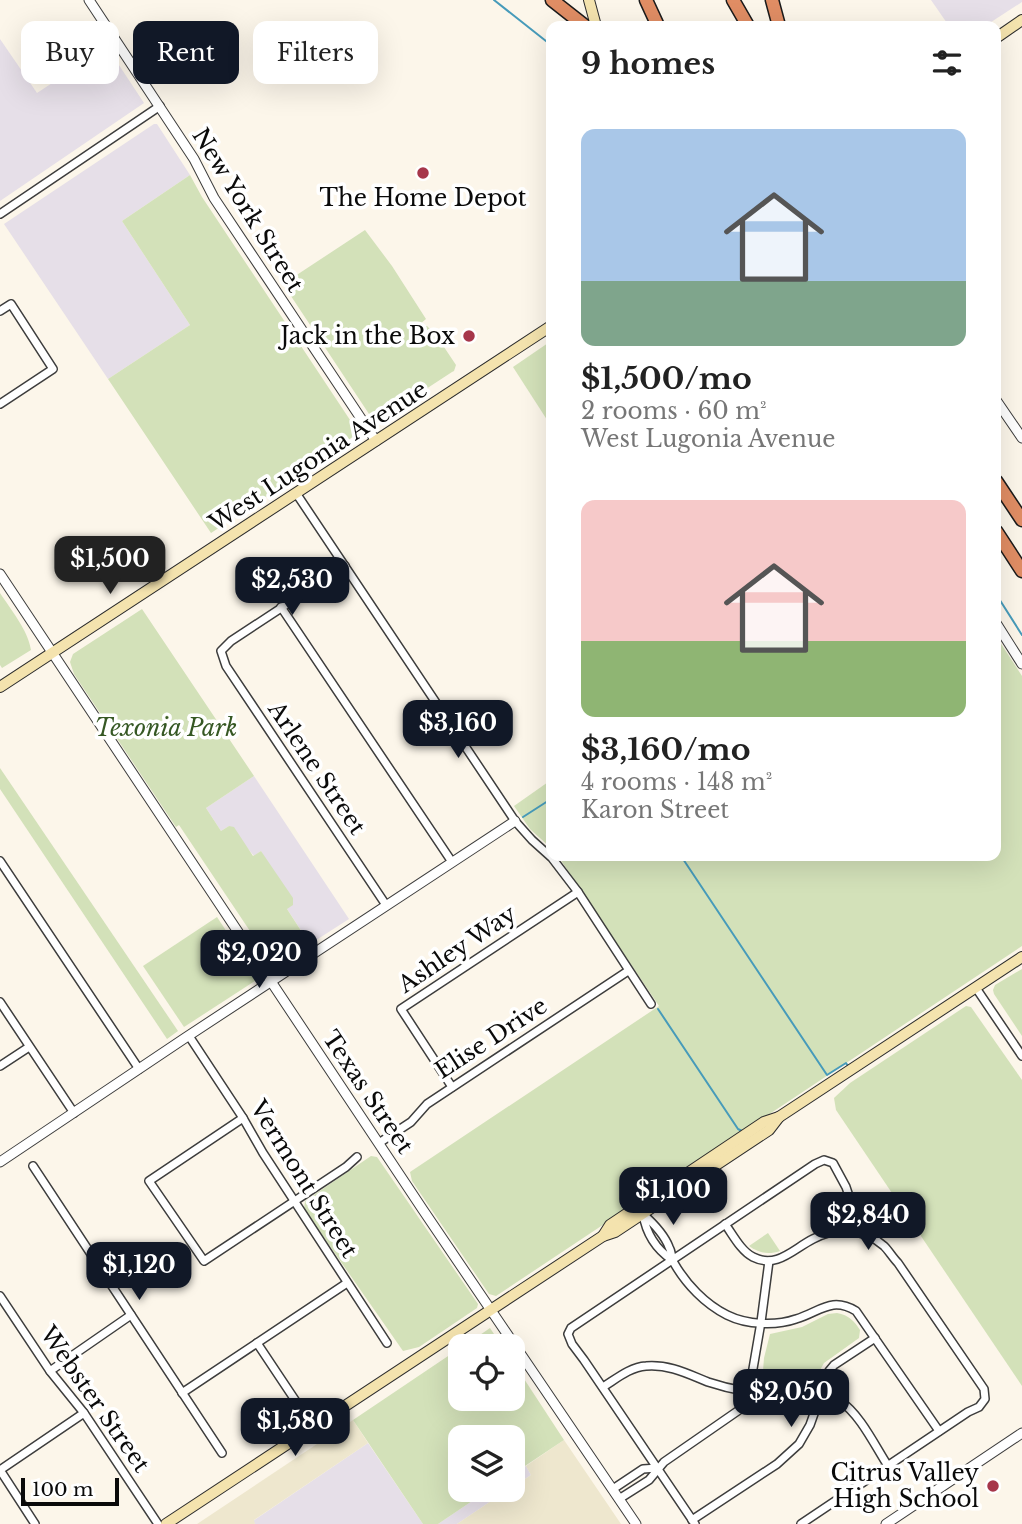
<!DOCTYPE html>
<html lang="en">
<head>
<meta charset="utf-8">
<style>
  body { margin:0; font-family:"Libre Baskerville",serif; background:#f2f2f2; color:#222; height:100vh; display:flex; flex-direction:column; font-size:26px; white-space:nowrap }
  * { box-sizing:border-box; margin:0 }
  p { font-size:23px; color:#767676 }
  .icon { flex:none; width:38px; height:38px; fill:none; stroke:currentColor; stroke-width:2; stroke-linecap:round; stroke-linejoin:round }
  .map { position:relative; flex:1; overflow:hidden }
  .details { position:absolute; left:546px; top:21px; width:455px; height:840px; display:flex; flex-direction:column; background:#fff; border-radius:14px; box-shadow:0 7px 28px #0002 }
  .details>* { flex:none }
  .hud { position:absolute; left:21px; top:21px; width:420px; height:63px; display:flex; gap:14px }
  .controls { position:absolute; left:448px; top:1334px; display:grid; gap:14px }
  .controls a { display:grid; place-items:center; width:77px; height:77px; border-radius:14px; background:#fff; box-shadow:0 7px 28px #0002; font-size:35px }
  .scale { position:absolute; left:21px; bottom:18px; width:98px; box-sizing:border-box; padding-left:7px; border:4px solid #0a0a0a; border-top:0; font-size:19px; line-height:24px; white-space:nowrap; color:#0a0a0a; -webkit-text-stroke:5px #fff; paint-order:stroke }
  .price { position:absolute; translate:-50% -60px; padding:0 16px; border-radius:14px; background:#111827; color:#fff; font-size:23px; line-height:46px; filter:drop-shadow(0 2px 4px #0008) }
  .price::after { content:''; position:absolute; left:50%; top:42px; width:21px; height:16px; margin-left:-10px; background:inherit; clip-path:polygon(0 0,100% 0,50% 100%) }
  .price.current { background:#222; color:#fff }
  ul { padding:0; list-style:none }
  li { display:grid; align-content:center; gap:14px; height:371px; padding:0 35px }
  li span { display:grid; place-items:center; height:217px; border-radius:14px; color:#555 }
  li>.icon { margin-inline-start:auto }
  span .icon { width:126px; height:126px; fill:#fffc; stroke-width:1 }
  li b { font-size:30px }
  h2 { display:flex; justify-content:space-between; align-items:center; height:84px; padding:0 35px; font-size:30px }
  .tag { padding:0 24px; border-radius:14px; background:#fff; box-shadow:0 7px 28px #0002; font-size:24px; line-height:63px }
  .tag.current { background:#111827; color:#fff }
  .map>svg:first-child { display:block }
  .industrial { fill:#e6dfe8 }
  .farmland { fill:#eee7ce }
  .green { fill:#d3e1b9 }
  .pitch { fill:#e3eac9 }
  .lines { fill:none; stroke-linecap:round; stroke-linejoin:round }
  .stream { stroke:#479bba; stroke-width:2 }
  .minor-casing { stroke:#3d3d3d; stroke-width:10 }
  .tertiary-casing { stroke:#3d3d3d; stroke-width:11 }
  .secondary-casing { stroke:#2c2c2c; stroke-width:12 }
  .motorway-casing { stroke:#1b1b1b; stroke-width:15 }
  .minor { stroke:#fff; stroke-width:7 }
  .tertiary { stroke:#fff; stroke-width:9 }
  .secondary { stroke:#f4e3ae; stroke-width:10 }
  .motorway { stroke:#e08d64; stroke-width:12 }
  .poi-dot { fill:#a6364a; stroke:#fff; stroke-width:2.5 }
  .labels { text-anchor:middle; stroke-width:7; stroke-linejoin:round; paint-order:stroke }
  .poi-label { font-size:23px; fill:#0a0a0a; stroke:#fff; text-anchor:end }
  .street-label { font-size:23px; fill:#0a0a0a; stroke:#fff }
  .park-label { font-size:23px; font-style:italic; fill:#365824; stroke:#fff }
</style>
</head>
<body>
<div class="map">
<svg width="1022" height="1524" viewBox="0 0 1022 1524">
  <rect width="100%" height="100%" fill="#fcf6ea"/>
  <g class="industrial">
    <polygon points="931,0 1022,0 1022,2 985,26 949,26"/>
    <polygon points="0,39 37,93 107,47 144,103 0,201"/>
    <polygon points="154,124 157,124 190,175 122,221 190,325 108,379 4,224"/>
    <polygon points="254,776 349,919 310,944 287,909 261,851 254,856 229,826 221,831 206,808"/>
    <polygon points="368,1443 423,1524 255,1524 253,1521"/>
    <polygon points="526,1466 531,1475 513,1487 513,1474"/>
    <polygon points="490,1489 509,1489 457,1524 438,1524"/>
  </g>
  <g class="farmland">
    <polygon points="353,1420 368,1443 254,1520 255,1524 197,1524"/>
    <polygon points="564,1440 621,1524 457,1524 509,1489 513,1489 513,1487 531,1475 526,1466"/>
  </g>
  <g class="green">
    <polygon points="190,175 202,197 356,429 355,435 325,458 211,533 108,379 190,325 122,221"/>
    <polygon points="365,230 392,266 426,319 420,324 422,326 427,326 430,329 432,329 456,365 454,371 452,372 377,421 373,420 283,284"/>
    <polygon points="551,341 551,426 513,367"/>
    <path d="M0 593C11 610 28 630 31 650L2 668 0 665Z"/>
    <polygon points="142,609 254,776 206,808 221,831 229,826 234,827 253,856 261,851 293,898 293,905 287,909 309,943 274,967 179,825 176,827 74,674 70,662 73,654"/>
    <polygon points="996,636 1022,676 1022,946 496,1296 489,1294 412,1181 410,1172 659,1006 558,856 996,856"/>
    <polygon points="0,768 178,1031 167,1039 0,789"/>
    <polygon points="551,780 551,848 530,829 514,806"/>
    <polygon points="217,917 258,979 184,1027 143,966"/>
    <polygon points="1022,969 1022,1036 994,994 993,990 995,985"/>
    <polygon points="966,1006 971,1007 1022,1080 1022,1386 836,1110 834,1098 850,1083"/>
    <polygon points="371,1156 377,1157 478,1304 477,1308 419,1347 403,1351 304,1209 305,1201"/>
    <path d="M768 1233 780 1251C768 1255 759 1253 749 1246Z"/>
    <path d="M837 1313C849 1315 854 1321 860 1330L859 1338 824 1363 814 1381C801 1384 775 1387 762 1384L764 1358 770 1334 802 1327 828 1314Z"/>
    <polygon points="490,1328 502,1346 464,1346"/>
    <polygon points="460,1348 460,1398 513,1398 513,1362 564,1440 513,1474 513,1437 460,1437 460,1489 490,1489 438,1524 423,1524 353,1420"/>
  </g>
  <polygon class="pitch" points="200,714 210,730 200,737 189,721"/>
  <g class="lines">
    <g class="stream">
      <polyline points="494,0 551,45"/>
      <polyline points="996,594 1022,635"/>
      <polyline points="523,817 551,799"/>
      <polyline points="681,856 827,1075 846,1063 848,1066"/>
      <polyline points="658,1009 738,1129 742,1131"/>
    </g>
    <defs>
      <g id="minor">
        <polyline points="0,214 160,106"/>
        <polyline points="0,311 11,304 53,369 0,404"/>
        <polyline points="296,493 515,821 532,840 552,858 578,892 651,1004"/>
        <polyline points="345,566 231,641 221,651 226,666 386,905"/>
        <polyline points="281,607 452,862"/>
        <polyline points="0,861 139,1069"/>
        <polyline points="976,988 1022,1056"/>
        <polyline points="0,1002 74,1113"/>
        <polyline points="189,1036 243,1118 263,1153 387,1343"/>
        <polyline points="0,1066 29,1047"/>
        <polyline points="452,1087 401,1009 578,892"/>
        <polyline points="243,1118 149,1181 204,1261 346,1167 357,1157"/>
        <polyline points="379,1143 411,1122 427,1104 628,971"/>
        <polyline points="33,1166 222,1453"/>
        <path d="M643 1214C653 1223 664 1234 669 1247 672 1252 671 1258 674 1263 686 1284 705 1304 727 1315 747 1325 776 1326 796 1319 820 1312 831 1296 856 1311L939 1431"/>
        <path d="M643 1214C646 1233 656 1249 672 1260"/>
        <path d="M725 1224C733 1235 741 1251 753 1257 777 1269 793 1249 813 1239 836 1227 864 1228 884 1246 889 1251 893 1258 898 1263L984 1389 985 1399 979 1407 968 1412 801 1524"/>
        <polyline points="0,1296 50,1371 84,1413 158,1524"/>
        <polyline points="257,1343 313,1427"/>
        <polyline points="50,1371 131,1315"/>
        <path d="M603 1387C616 1379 630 1367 646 1366 669 1364 688 1374 708 1382 720 1386 732 1389 744 1391 776 1397 811 1383 840 1401 860 1414 875 1446 888 1466"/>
        <polyline points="182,1393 347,1283"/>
        <polyline points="613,1489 643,1469 658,1468"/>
        <polyline points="619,1499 649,1480 664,1462 742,1408 749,1392 761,1322 769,1261"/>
        <polyline points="692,1520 777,1464 799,1444 810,1425 829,1371 834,1365 875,1338"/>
        <polyline points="35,1524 0,1470 84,1413"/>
        <polyline points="695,1524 584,1360 572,1344 568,1334 571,1328 815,1164 824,1160 833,1163 846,1187 852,1205 852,1231"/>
      </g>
      <g id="tertiary">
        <polyline points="89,0 194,159 214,198 376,441"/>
        <polyline points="996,400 1022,438"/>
        <polyline points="0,574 423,1210 636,1524"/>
        <polyline points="996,623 1022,664"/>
        <polyline points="0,1162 185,1038 515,821"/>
        <polyline points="886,1524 1022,1433"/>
      </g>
      <g id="secondary">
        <polyline points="589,0 596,26"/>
        <polyline points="996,38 1022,20"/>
        <polyline points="0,687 551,326"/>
        <polyline points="603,1236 610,1225 764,1122 779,1117 1022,957"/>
        <polyline points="166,1524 603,1236 615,1232 769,1130 779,1117"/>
      </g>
      <g id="motorway">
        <polyline points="552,0 585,26"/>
        <polyline points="646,0 658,26"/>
        <polyline points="733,0 748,26"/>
        <polyline points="772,0 779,26"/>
        <polyline points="996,481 1022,520"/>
        <polyline points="996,531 1022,571"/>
      </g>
    </defs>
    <use href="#minor" class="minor-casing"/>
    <use href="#tertiary" class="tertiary-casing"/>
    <use href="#secondary" class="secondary-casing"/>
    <use href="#motorway" class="motorway-casing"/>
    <use href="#minor" class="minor"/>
    <use href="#tertiary" class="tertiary"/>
    <use href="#secondary" class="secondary"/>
    <use href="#motorway" class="motorway"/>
  </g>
  <g class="poi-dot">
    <circle cx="423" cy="173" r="7"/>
    <circle cx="469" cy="336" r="7"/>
    <circle cx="993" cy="1486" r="7"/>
  </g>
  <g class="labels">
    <g class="poi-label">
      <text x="423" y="206" text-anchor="middle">The Home Depot</text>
      <text x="455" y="344">Jack in the Box</text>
      <text x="979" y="1481">Citrus Valley<tspan x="979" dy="26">High School</tspan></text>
    </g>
    <g class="street-label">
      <text transform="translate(248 210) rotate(58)" y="8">New York Street</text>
      <text transform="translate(318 456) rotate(-33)" y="8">West Lugonia Avenue</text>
      <text transform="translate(317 768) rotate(56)" y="8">Arlene Street</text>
      <text transform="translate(457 949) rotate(-34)" y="8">Ashley Way</text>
      <text transform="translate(491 1038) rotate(-33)" y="8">Elise Drive</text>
      <text transform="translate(368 1092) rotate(56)" y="8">Texas Street</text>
      <text transform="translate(304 1179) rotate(58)" y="8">Vermont Street</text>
      <text transform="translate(95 1399) rotate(55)" y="8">Webster Street</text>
    </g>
    <g class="park-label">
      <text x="166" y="736">Texonia Park</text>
    </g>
  </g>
</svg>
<div class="controls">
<a><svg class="icon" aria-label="locate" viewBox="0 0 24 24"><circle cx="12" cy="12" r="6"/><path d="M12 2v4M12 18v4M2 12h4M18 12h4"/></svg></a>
<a><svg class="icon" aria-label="layers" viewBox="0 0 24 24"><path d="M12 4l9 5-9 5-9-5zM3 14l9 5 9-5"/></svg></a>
</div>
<div class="scale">100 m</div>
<b class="price current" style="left:110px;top:596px">$1,500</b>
<b class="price" style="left:292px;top:617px">$2,530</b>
<b class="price" style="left:458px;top:760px">$3,160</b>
<b class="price" style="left:259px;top:990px">$2,020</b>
<b class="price" style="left:673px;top:1227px">$1,100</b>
<b class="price" style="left:868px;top:1252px">$2,840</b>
<b class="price" style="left:139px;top:1302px">$1,120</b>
<b class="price" style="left:791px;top:1429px">$2,050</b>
<b class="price" style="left:295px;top:1458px">$1,580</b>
<div class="hud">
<a class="tag">Buy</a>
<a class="tag current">Rent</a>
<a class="tag">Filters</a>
</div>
<section class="details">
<h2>9 homes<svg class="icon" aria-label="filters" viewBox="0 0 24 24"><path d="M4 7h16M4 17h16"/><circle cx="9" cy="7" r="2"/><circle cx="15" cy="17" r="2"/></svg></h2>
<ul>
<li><span style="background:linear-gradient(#a9c7e8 70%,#7fa58c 0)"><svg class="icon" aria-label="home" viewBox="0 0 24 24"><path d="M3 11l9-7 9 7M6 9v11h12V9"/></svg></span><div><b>$1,500/mo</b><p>2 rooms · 60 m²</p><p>West Lugonia Avenue</p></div></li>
<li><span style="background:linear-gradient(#f6c9c9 65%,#8fb573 0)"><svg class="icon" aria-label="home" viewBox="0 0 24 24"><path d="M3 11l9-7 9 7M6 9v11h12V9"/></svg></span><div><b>$3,160/mo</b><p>4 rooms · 148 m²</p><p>Karon Street</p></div></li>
</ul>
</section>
</div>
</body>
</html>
